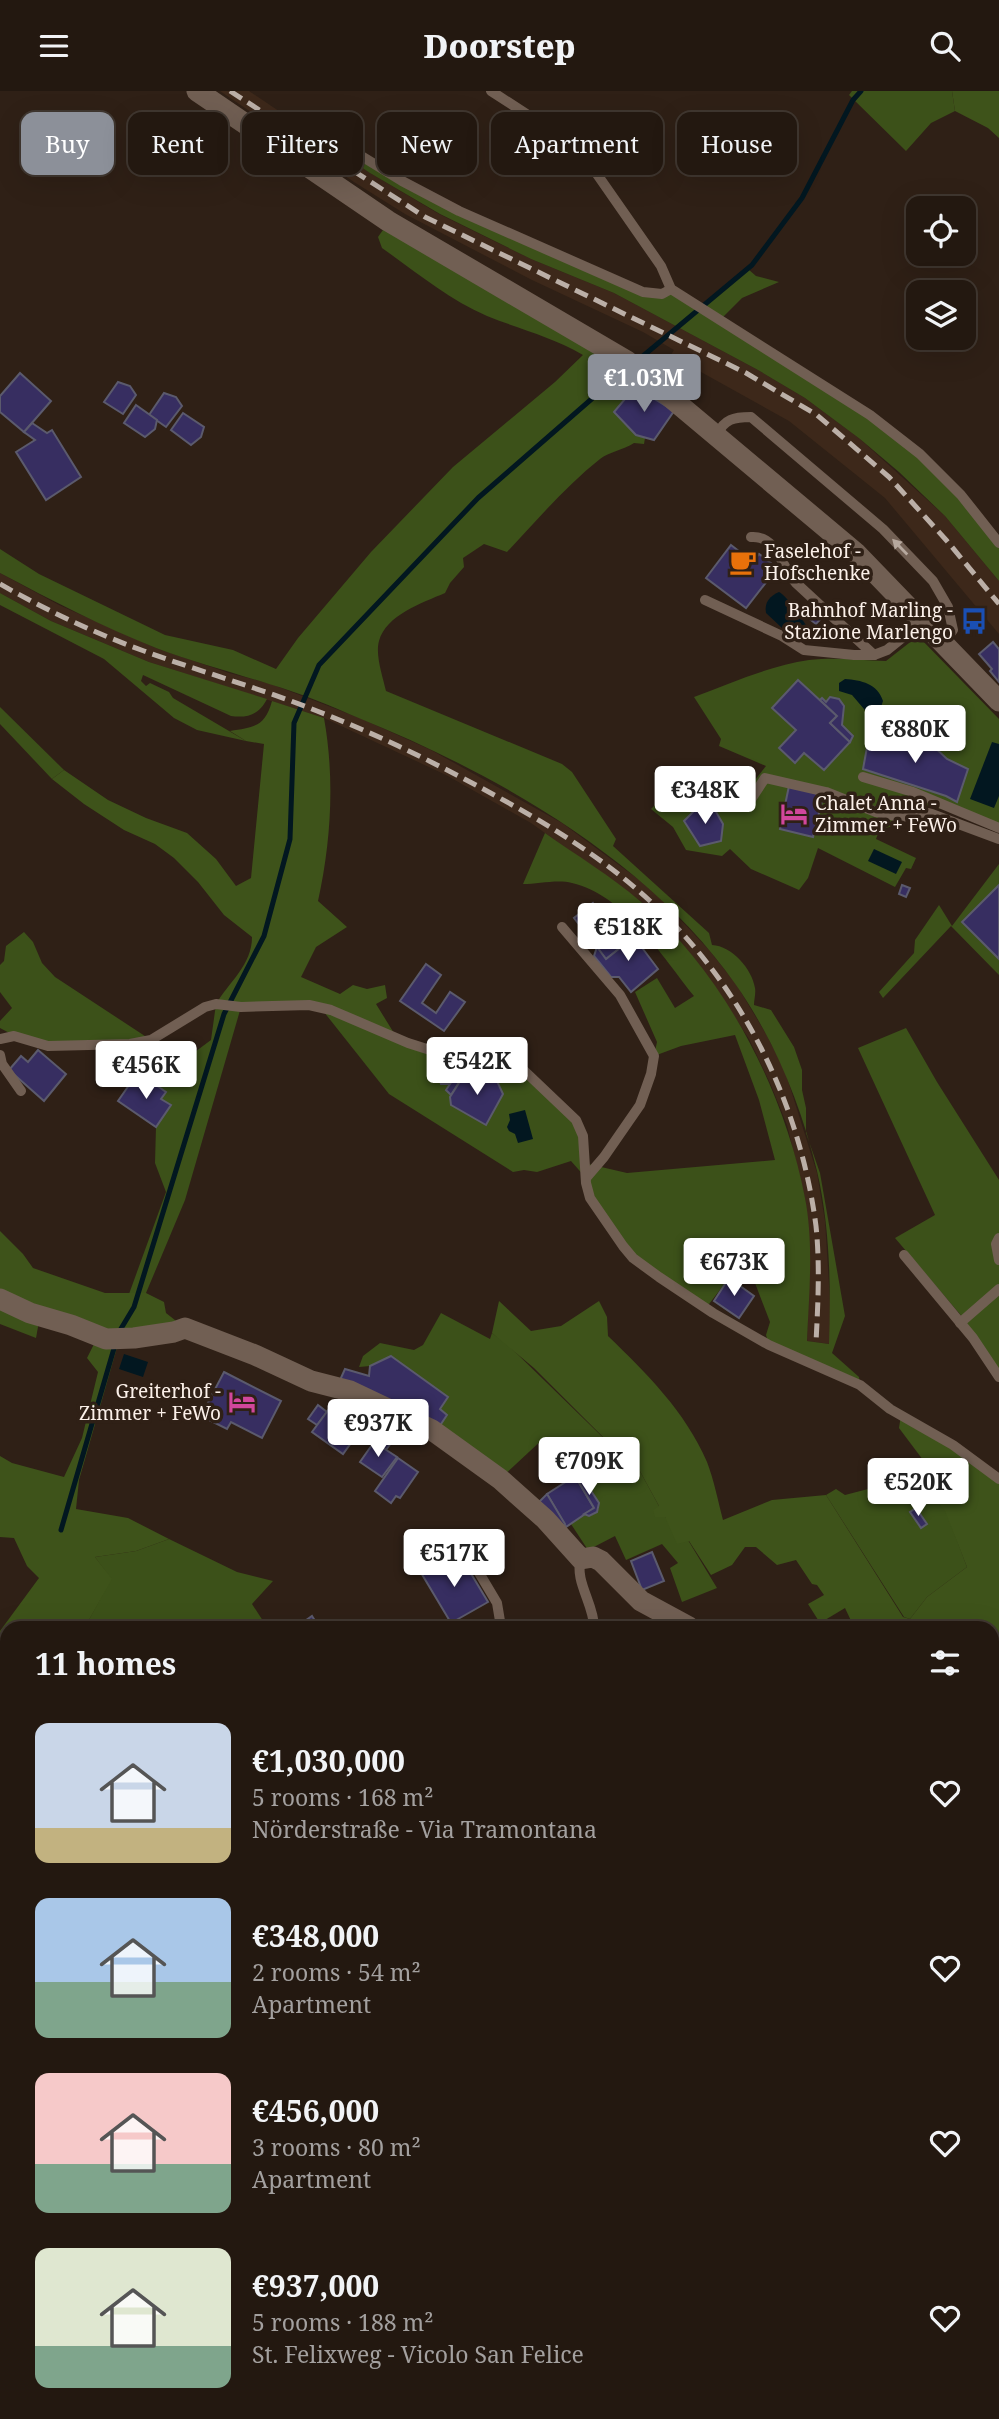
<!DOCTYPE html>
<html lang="en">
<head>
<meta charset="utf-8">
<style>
  body { margin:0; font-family:"Noto Serif",serif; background:#2b2119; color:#f1f3f6; height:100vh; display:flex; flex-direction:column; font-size:26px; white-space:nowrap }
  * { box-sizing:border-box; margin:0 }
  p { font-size:23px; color:#a3a09f }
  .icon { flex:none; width:38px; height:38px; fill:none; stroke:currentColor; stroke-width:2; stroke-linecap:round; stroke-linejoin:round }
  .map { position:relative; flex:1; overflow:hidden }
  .side { position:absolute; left:0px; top:1530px; width:999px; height:800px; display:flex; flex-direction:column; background:#231810; border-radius:21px 21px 0 0; box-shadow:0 7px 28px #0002,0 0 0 2px #403730 }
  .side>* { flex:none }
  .hud { position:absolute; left:21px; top:21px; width:957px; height:63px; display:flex; gap:14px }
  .tools { position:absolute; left:906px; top:105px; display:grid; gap:14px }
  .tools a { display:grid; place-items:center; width:70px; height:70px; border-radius:14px; background:#231810; box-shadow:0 7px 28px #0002,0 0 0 2px #403730; font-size:35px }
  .price { position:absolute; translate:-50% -60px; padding:0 16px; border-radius:7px; background:#fff; color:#222; font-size:23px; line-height:46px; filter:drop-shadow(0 2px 4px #0008) }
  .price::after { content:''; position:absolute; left:50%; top:42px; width:21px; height:16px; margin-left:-10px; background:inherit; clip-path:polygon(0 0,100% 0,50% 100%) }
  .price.on { background:#8c9099; color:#fff }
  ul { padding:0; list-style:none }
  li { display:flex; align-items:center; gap:21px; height:175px; padding:0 35px }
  li span { display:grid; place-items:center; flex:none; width:196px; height:140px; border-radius:14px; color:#555 }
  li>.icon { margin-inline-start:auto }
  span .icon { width:84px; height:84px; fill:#fffc; stroke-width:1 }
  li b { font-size:30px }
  h2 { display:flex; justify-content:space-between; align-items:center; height:84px; padding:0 35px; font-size:30px }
  .pill { padding:0 24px; border-radius:14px; background:#231810; box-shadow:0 7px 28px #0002,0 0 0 2px #403730; font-size:24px; line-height:63px }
  .pill.on { background:#8c9099; color:#fff }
  header { display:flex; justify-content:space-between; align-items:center; height:91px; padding:0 35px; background:#231810; font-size:32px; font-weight:800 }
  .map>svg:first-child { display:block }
  .built { fill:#3d281a }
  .green { fill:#3c5119 }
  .forest { fill:#3e531a }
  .water { fill:#021720 }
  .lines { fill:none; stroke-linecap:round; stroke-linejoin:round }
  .stream { stroke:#021720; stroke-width:5 }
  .building { fill:#372e61; stroke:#5b5a6d; stroke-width:2 }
  .service { stroke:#715f53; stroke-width:10 }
  .minor { stroke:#715f53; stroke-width:21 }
  .rail { stroke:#bbafa7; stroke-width:5; stroke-dasharray:14 7; stroke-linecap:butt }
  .oneway { fill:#b6a89e }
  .labels { text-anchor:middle; stroke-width:7; stroke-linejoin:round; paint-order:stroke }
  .poi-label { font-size:19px; fill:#fbf0e9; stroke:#2f2016; text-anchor:start }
</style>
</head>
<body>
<header><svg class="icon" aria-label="menu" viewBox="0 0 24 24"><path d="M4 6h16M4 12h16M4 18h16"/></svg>Doorstep<svg class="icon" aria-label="search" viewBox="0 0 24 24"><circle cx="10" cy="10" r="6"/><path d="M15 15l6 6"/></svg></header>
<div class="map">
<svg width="999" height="2328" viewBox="0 0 999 2328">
  <rect width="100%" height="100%" fill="#2f2016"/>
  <g class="built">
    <polygon points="220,0 249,0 372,83 439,123 531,168 614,202 758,279 805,307 860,348 945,425 999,490 999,543 885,407 789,330 701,281 669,267 674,259 643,241 532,189 405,123 354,91"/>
    <polygon points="0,482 59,514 156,557 229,582 271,593 362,628 431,659 562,732 638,788 662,809 709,859 736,893 766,943 785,980 817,1082 825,1130 830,1210 830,1253 807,1250 809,1194 805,1108 787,1034 770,992 749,948 719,902 677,847 640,810 531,732 446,684 324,627 149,571 51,530 0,502"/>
  </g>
  <g class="green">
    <polygon points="852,0 952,0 955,20 931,32 906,60 849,4"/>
    <polygon points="306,31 402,90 643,201 671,198 701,214 748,178 756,185 779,191 742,207 721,228 920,363 999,452 999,490 945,425 899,381 860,348 805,307 758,279 614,202 531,168 440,123 370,82 297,33"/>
    <path d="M385 136 618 273 634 290 635 296 614 321 636 344 645 347 644 353 634 352C623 359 609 361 600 368 566 395 537 429 507 461L484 453 463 467 464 476 450 492 445 502C422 512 386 524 379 550 375 564 383 586 386 600L562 673 572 681 616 748 613 755 709 842 712 854C732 855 752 878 755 897 756 902 754 909 754 914L771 919 794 956 802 979V999L806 1017V1042L820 1082 845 1225 832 1262 859 1286 860 1294 769 1254 766 1244 770 1231 755 1192 745 1184 729 1187 706 1217 644 1175 594 1114 586 1087 571 1070 537 1081 524 1079 513 1081 389 1003 320 916 408 952 514 970 576 1029 584 1072 627 1082 775 1069 759 1009 735 944 681 955 654 965 657 951 635 901 657 887 675 917 694 905C663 866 623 803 572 792 558 788 538 793 523 793L545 742C576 764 611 785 640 810 724 883 784 998 805 1107 814 1153 809 1203 807 1250L829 1253C831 1196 830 1136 817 1080 801 1014 775 950 736 894 651 771 497 683 361 628 331 615 300 602 269 593 231 581 193 571 156 557 103 536 51 509 0 482V458L39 483 165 544 233 559 276 578 298 547 371 461 453 376 555 291 583 264C553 246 519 238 487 225 448 208 416 181 382 157L378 146Z"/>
    <path d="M0 502 51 530 149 571 267 608C259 624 247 627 231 625L143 584 141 590 146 595 150 592 169 601 173 607 246 650 197 639 174 627 104 568 0 514Z"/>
    <path d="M918 545 999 628V732L897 707 899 734 880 738 876 748 916 767 911 778 906 777 895 796 818 757 808 787 799 799 751 778 730 758 722 765 686 759 673 736 651 718 682 687 704 704 732 710 743 704 766 675 719 655 721 648 694 606C731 592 769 575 809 569 834 566 860 569 886 570Z"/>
    <polygon points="0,616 64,679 52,688 0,633"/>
    <polygon points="999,773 999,884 951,835 883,907 879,901 914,862 915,849 939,814 952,835"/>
    <path d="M24 841 33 851 42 872 55 886 151 949C101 954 45 963 0 937V930L12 917 0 901V874L4 870 6 855Z"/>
    <polygon points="216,913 241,916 185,1109 146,1202 129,1203 166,1101 155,1072 156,1036 171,1014 161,1008 165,1000 153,992 211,949"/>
    <polygon points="906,937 937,991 999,1089 999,1286 965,1229 895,1147 935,1124 858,957"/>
    <polygon points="0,1208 40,1225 36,1247 0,1233"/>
    <path d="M441 1222 490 1248 492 1242 507 1253 622 1365 636 1373 665 1426 688 1449 717 1497 682 1511 670 1477 678 1472 662 1453 626 1469 615 1445 588 1459 571 1433 584 1423 589 1425C597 1423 599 1420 599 1412 582 1387 571 1362 544 1347L500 1388 434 1341 447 1324 440 1318 448 1306 391 1265 370 1275 359 1276 363 1265 380 1252 414 1259 423 1254Z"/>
    <polygon points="912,1382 946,1420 967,1476 927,1506 910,1528 904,1526 826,1404 836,1398 845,1404 868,1398 883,1387 891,1394"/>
    <polygon points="169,1448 237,1481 273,1490 252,1513 267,1536 85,1536 111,1488 95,1466 136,1460"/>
  </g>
  <g class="forest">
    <polygon points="952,0 999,0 999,47 988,37 955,20"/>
    <path d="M272 610 324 627C335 688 331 751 318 810L347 836 316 856 301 886 340 903 353 894 367 898 385 894 387 907 376 913 397 947 331 919 216 913C229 891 252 874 252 846L224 824 198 791 174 767 155 753 124 739 84 713 52 688 64 679 108 709 146 727 187 742 216 768 236 795 251 787 264 653 246 650 230 640C254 636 265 636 272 610Z"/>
    <polygon points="0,1140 23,1163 33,1177 105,1202 146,1202 164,1211 166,1222 185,1237 118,1253 79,1389 76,1418 128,1427 169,1448 136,1460 95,1466 112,1488 85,1536 7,1536 7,2322 887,2322 887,2328 0,2328 0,1540 39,1487 27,1475 14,1447 0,1446 0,1365 12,1372 64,1386 82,1347 98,1281 87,1267 94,1253 0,1208"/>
    <path d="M499 1210 531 1240 561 1235 599 1210 607 1226 608 1245C647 1283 685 1320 707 1371 714 1389 718 1410 723 1429L772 1409 826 1404 903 1526 910 1528 927 1506 967 1476 945 1420 912 1382 923 1369 899 1337 901 1324 999 1388V1592L992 1588V1536H854L845 1517 820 1532 808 1513 824 1504 817 1494 812 1493 796 1469 777 1474 756 1456H745L732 1474 711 1484 689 1450 677 1453 665 1426H655L653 1419 659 1415 636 1373 622 1365 534 1277 492 1242Z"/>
  </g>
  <g class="water">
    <path d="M779 501C788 506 801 526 807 536V544L797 551 766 522C764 511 770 505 779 501Z"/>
    <path d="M845 588C861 589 878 593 883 610L879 622 870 625 852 604 839 600V592Z"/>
    <polygon points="992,651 999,653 999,705 994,717 970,708"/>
    <polygon points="874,758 902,771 896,783 868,770"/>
    <polygon points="525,1019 533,1048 518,1052 515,1043 509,1040 507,1036 510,1029 509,1023"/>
    <polygon points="124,1263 148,1271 143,1286 119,1278"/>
    <polygon points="992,1653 994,1663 999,1662 999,1731 992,1725"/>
  </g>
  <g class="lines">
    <g class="stream">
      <polyline points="637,270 752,174 802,107 853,9 861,0"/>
      <polyline points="119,1241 134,1216 224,923 264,845 290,748 294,632 319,574 478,407 626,278"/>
      <polyline points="61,1439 115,1254"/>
      <polyline points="872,2322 874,2328"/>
    </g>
  </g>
  <g class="building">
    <polygon points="20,282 51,310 24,341 0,321 0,305"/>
    <polygon points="118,291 130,295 136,304 123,323 104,311"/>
    <polygon points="635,296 674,320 654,349 636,344 614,321"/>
    <polygon points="164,302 176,306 182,315 166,336 149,324"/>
    <polygon points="136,314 157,329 155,338 145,346 124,332"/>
    <polygon points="183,322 204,336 201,346 191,354 171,339"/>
    <polygon points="32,332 47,342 52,339 81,386 46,409 16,361 35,349 24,341"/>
    <polygon points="731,454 753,471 759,463 772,473 766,482 771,485 746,517 706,487"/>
    <polygon points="812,512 825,523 816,533 803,523"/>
    <polygon points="993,551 999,558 999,591 990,580 992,578 979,563"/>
    <polygon points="798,589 837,625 830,632 850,651 824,679 804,662 795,672 779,657 796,639 772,617"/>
    <polygon points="830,606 839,608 844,615 842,634 853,645 850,651 830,632 837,625 820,609 822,607 826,611"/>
    <polygon points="915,638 947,668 968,678 957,711 946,705 863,678 868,651 872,652 873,643 902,652"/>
    <polygon points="789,695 824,702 813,746 780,738"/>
    <polygon points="699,715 715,719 723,733 721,750 700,755 684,730"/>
    <polygon points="902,794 910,797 906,806 899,803"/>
    <polygon points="999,794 999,868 962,831"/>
    <polygon points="593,812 625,853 606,868 574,827"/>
    <polygon points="631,842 658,878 631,901 619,886 611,886 594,865 597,856 606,868 625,853 622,848"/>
    <polygon points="426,873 441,884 422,912 436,922 450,901 465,911 444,940 400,910"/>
    <polygon points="38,959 66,983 44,1010 9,979 21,965 28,971"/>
    <polygon points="454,980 462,987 451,1004 446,999 450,993 441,993 438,983"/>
    <polygon points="466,981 483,990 483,987 496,988 503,1003 486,1034 451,1014 450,1006"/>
    <polygon points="134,987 150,997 153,992 166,1001 161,1008 171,1014 156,1036 118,1010"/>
    <polygon points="729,1187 754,1205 739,1227 714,1210"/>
    <polygon points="391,1265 448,1306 440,1318 447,1324 439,1336 340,1289 345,1278 369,1285 370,1275"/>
    <polygon points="224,1281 281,1310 262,1347 231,1331 227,1338 201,1325"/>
    <polygon points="318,1314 327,1321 317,1334 308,1328"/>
    <polygon points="332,1314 359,1334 355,1338 359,1341 343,1363 312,1341"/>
    <polygon points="389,1334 399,1341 386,1359 374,1351 385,1335 388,1337"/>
    <polygon points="374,1351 397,1366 382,1386 360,1371"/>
    <polygon points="398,1367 418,1381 400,1407 396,1405 391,1412 375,1400"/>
    <polygon points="575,1385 594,1417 566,1436 547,1403"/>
    <polygon points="582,1386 599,1412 597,1421 589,1425 584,1423 594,1417 577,1388"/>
    <polygon points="547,1403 565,1433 561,1436 538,1412"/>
    <polygon points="916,1417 927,1433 921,1437 910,1421"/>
    <polygon points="652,1461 664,1490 642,1499 631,1470"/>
    <polygon points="443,1466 451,1479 464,1471 488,1511 451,1532 420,1480"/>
    <polygon points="312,1525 319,1536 299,1536 298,1535"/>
    <polygon points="999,1633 999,1662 994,1663 992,1638"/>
  </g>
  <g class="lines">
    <g class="service">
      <polyline points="491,0 554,41 592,76 661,175 671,198 870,324 920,363 961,404 999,452"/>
      <path d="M277 53C286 43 292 34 306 31L402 90 459 120 643 201 662 203 671 198"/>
      <path d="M717 344C724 328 734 326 751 326L883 438 933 490 948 516 953 539 943 552"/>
      <path d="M751 446C777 444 781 476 796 492L874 564"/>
      <polyline points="705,509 782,545 804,559 854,564 874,564 887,559 923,530"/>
      <polyline points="863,686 913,701 999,737"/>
      <polyline points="697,709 741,716 748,713 765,687 826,701 876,721 900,726 929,722 999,748"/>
      <polyline points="562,836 620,904 654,965 651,983 640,1014 604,1066 586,1087"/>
      <polyline points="0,948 14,945 48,955 130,953 151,949 205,916 216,913 241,916 309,914 331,919 408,952 430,959 474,960 497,964 514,970 576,1029 583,1045 586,1092 590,1107 623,1155 633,1167 659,1186 713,1222 769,1254 860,1294 890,1318 953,1354 999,1388"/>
      <polyline points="0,964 2,973 21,1000"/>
      <polyline points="999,1147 996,1153 999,1169"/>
      <polyline points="904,1164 973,1247 999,1286"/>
      <polyline points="960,1232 999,1198"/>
      <polyline points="465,1458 497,1512 501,1536"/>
      <path d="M581 1468C574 1490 594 1513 594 1536"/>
    </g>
    <g class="minor">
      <polyline points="197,0 388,130 627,270 856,462 999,610"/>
      <polyline points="0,1208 30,1222 71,1234 106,1248 134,1247 174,1241 185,1237 255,1264 311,1290 350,1300 432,1339 500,1388 545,1428 581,1468 593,1466 601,1470 641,1510 689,1536"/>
      <polyline points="992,1769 999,1771"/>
    </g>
    <g class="rail">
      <polyline points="230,0 425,126 746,282 817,324 889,386 947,450 999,513"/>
      <path d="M0 493C46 519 94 542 144 560 201 581 260 597 317 620 371 641 421 665 472 692 534 725 598 762 650 810 742 894 800 1012 816 1135 820 1174 818 1213 816 1251"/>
    </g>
  </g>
  <defs><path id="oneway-solid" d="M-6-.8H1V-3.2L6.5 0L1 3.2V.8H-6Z" transform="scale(1.75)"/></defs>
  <use class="oneway" href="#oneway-solid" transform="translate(900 456) rotate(-134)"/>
  <defs>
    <symbol id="cafe-bare" viewBox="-9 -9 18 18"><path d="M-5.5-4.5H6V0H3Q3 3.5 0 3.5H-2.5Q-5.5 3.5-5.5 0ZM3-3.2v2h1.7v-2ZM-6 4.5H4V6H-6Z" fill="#e8710a" stroke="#2f2016" stroke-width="2.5" paint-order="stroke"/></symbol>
    <symbol id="bus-bare" viewBox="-9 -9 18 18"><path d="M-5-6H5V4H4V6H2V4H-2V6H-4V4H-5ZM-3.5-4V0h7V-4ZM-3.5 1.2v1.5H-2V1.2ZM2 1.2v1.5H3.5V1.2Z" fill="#1a4fb4" stroke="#2f2016" stroke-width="2.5" paint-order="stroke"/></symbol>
    <symbol id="hotel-bare" viewBox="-9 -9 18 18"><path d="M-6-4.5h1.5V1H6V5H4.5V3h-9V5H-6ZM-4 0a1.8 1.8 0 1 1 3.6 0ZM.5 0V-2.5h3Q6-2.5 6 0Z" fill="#d1479c" stroke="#2f2016" stroke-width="2.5" paint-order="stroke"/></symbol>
  </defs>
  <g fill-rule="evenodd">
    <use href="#cafe-bare" x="724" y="452" width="38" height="38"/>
    <use href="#bus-bare" x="955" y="511" width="38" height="38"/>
    <use href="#hotel-bare" x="775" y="704" width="38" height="38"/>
    <use href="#hotel-bare" x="223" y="1292" width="38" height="38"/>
  </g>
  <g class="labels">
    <g class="poi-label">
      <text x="764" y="467">Faselehof -<tspan x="764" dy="22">Hofschenke</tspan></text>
      <text x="953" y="526" text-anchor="end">Bahnhof Marling -<tspan x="953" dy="22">Stazione Marlengo</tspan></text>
      <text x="815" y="719">Chalet Anna -<tspan x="815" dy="22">Zimmer + FeWo</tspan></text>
      <text x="221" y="1307" text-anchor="end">Greiterhof -<tspan x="221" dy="22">Zimmer + FeWo</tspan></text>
    </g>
  </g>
</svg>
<div class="tools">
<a><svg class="icon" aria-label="locate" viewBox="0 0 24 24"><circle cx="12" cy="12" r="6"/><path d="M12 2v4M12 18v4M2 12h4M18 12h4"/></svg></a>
<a><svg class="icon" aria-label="layers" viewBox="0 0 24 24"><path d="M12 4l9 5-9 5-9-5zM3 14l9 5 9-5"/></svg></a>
</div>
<b class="price on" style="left:644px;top:323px">€1.03M</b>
<b class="price" style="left:915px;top:674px">€880K</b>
<b class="price" style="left:705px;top:735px">€348K</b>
<b class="price" style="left:628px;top:872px">€518K</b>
<b class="price" style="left:477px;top:1006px">€542K</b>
<b class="price" style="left:146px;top:1010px">€456K</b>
<b class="price" style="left:734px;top:1207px">€673K</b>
<b class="price" style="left:378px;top:1368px">€937K</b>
<b class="price" style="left:589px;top:1406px">€709K</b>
<b class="price" style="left:918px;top:1427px">€520K</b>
<b class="price" style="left:454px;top:1498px">€517K</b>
<div class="hud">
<a class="pill on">Buy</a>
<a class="pill">Rent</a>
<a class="pill">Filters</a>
<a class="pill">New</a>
<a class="pill">Apartment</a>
<a class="pill">House</a>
</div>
<section class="side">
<h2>11 homes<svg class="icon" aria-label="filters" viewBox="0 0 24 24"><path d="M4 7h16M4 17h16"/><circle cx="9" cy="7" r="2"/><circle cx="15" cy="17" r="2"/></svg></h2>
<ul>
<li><span style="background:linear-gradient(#c9d6e8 75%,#c2b280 0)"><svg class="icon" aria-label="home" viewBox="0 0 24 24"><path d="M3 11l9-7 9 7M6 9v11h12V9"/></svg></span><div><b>€1,030,000</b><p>5 rooms · 168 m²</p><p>Nörderstraße - Via Tramontana</p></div><svg class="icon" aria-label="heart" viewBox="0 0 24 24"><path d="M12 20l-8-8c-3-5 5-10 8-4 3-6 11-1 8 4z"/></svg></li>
<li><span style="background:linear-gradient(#a9c7e8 60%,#7fa58c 0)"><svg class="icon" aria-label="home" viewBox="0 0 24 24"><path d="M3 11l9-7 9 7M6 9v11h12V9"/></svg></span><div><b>€348,000</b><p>2 rooms · 54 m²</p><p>Apartment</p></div><svg class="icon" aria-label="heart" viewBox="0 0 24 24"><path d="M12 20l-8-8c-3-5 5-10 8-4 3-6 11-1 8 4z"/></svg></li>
<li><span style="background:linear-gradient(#f6c9c9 65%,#7fa58c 0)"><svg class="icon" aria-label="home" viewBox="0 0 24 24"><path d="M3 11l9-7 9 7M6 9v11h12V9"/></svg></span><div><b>€456,000</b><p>3 rooms · 80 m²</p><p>Apartment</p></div><svg class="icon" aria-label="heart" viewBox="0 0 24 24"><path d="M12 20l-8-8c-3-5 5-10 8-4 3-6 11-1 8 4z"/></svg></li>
<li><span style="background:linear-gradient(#dfe7d0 70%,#7fa58c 0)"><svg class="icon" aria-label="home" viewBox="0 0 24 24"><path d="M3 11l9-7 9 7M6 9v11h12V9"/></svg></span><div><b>€937,000</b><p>5 rooms · 188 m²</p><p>St. Felixweg - Vicolo San Felice</p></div><svg class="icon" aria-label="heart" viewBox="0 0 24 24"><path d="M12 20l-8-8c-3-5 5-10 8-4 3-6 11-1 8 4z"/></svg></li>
</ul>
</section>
</div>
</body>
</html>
